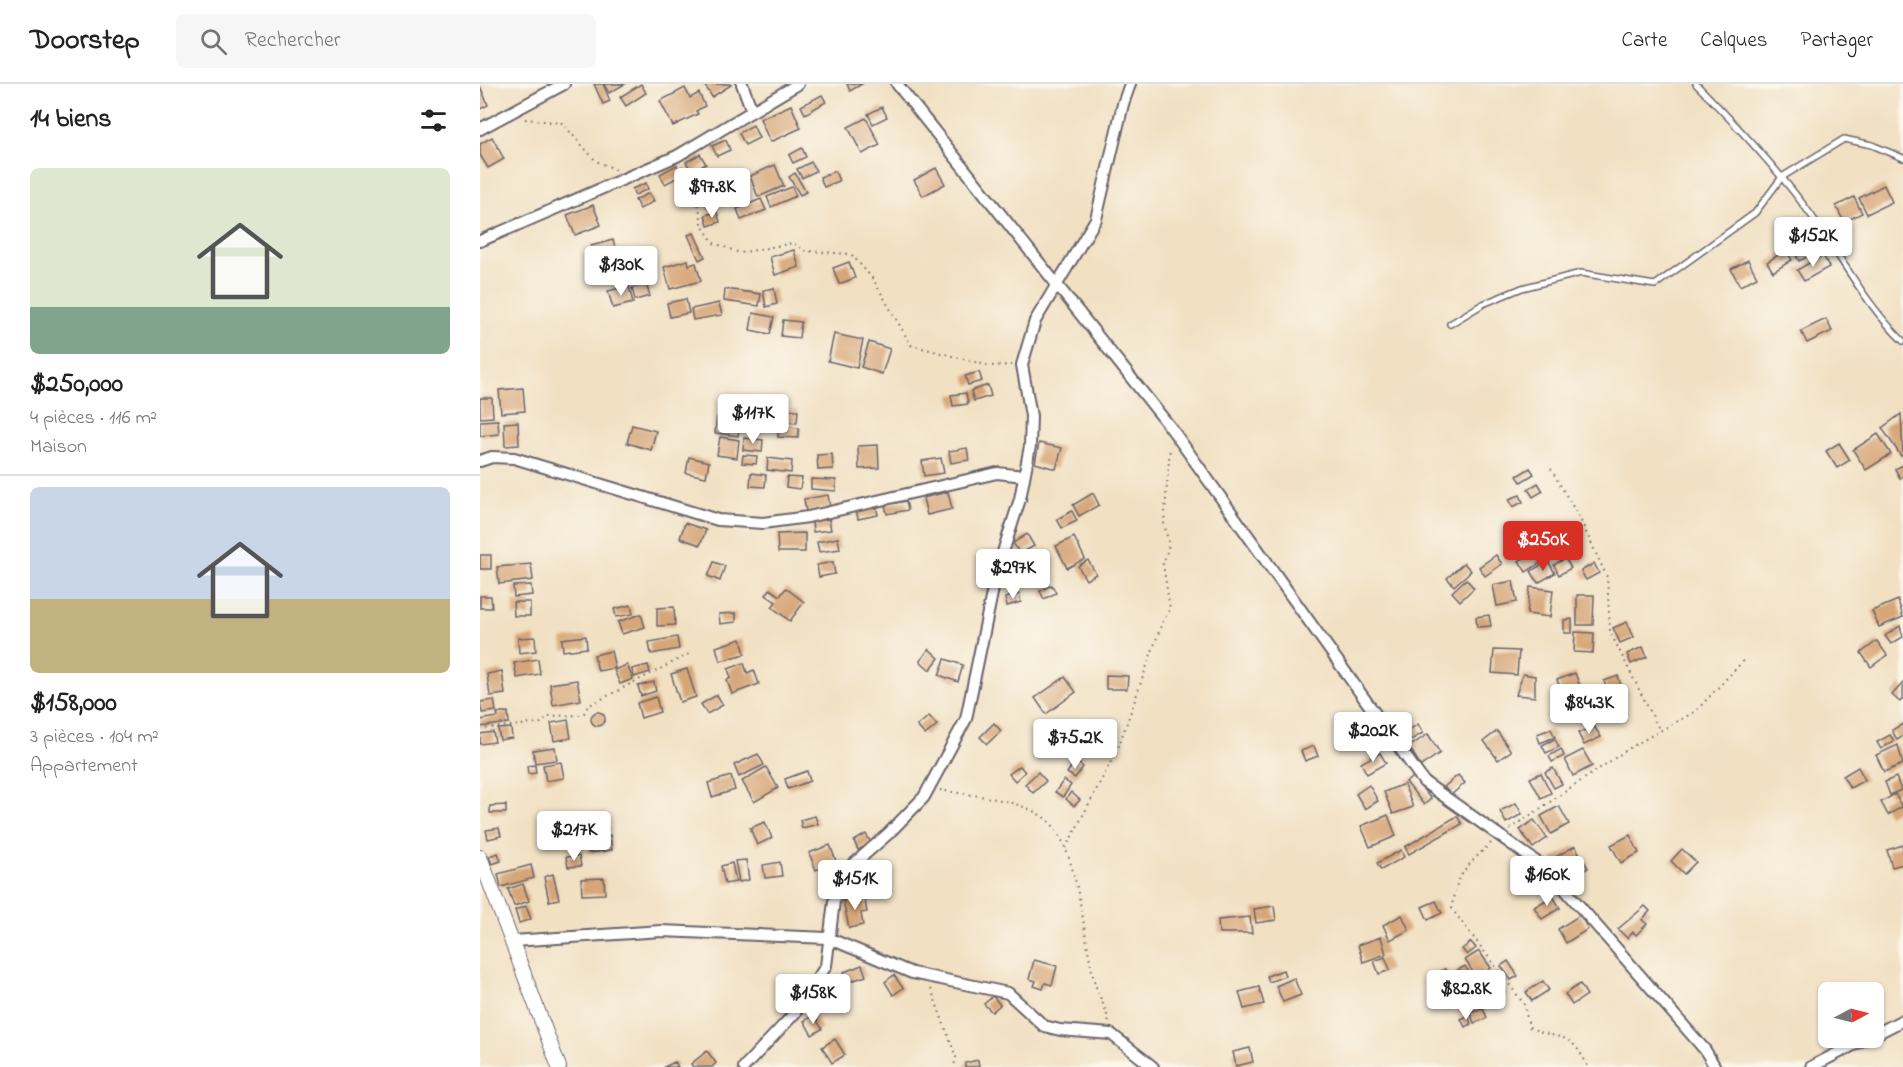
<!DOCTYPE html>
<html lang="fr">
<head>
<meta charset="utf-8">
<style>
  body { margin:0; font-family:"Indie Flower",sans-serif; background:#f6f6f6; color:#222; height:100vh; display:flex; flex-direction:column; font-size:22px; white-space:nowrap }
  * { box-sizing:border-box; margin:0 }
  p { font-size:20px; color:#767676 }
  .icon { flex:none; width:33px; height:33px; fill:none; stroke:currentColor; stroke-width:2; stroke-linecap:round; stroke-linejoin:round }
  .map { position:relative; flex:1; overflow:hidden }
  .panel { display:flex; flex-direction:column; background:#fff; width:480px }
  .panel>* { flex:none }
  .needle { width:39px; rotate:83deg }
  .tools { position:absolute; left:1338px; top:898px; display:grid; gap:12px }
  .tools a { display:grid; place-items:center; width:66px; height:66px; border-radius:9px; background:#fff; box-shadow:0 2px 4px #0004; font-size:30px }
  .price { position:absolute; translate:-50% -51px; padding:0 14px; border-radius:6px; background:#fff; color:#222; font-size:20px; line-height:39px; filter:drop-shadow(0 2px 3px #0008) }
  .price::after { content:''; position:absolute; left:50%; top:36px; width:18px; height:14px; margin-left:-9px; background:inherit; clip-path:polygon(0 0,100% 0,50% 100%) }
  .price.on { background:#d93025; color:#fff }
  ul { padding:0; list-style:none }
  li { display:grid; align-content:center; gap:12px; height:318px; padding:0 30px }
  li+li { border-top:2px solid #e0e0e0 }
  li span { display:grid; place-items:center; height:186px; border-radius:9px; color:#555 }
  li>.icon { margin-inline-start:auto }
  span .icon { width:108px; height:108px; fill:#fffc; stroke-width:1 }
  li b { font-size:26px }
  h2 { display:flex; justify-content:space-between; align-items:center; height:72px; padding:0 30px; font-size:26px }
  header { display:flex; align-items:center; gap:36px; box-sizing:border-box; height:84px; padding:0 30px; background:#fff; border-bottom:2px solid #e0e0e0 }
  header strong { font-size:28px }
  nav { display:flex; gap:33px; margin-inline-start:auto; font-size:21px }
  .search { width:420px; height:54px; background:#f6f6f6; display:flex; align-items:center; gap:15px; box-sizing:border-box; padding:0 21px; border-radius:9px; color:#767676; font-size:22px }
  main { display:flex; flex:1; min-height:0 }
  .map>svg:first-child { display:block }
  .building { fill:#d7a678 }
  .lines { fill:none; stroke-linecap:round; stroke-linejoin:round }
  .service-casing { stroke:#6a646a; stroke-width:8 }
  .minor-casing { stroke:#6a646a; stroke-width:14 }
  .tertiary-casing { stroke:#6a646a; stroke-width:16 }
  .path { stroke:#6a646a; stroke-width:2; stroke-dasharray:1.5 4.5; stroke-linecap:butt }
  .service { stroke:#fff; stroke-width:5 }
  .minor { stroke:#fff; stroke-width:10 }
  .tertiary { stroke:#fff; stroke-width:14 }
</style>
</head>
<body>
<header>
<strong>Doorstep</strong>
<div class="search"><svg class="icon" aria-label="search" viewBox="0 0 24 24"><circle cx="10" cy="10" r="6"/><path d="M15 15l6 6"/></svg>Rechercher</div>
<nav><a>Carte</a><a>Calques</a><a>Partager</a></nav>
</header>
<main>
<section class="panel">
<h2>14 biens<svg class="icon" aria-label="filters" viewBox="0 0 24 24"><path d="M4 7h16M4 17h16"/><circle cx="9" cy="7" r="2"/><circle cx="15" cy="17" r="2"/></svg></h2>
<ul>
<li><span style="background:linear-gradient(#dfe7d0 75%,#7fa58c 0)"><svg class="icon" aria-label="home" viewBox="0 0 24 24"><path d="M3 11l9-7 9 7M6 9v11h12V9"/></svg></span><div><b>$250,000</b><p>4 pièces · 116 m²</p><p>Maison</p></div></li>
<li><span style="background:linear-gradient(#c9d6e8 60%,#c2b280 0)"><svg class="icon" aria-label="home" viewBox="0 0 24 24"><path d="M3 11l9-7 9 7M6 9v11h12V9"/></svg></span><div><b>$158,000</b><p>3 pièces · 104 m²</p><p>Appartement</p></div></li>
</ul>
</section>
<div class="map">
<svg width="1423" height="983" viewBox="0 0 1423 983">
  <rect width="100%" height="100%" fill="#fbf7ec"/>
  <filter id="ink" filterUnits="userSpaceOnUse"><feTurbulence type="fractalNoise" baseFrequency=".0167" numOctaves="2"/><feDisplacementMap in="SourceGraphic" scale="12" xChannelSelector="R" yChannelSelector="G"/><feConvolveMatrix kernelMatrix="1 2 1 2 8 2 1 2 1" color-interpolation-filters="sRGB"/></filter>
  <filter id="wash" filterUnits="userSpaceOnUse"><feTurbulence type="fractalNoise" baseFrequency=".008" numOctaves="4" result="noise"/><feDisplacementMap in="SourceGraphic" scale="24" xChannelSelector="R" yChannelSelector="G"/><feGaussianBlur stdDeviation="1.35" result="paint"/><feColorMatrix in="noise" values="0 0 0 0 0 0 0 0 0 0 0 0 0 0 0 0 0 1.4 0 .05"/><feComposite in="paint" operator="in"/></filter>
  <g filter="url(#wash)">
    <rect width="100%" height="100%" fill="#f1e0c2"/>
    <g id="blocks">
      <g class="building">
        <polygon points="114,0 123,0 130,17 123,20"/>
        <polygon points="124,0 145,0 129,9"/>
        <polygon points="161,0 166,9 146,22 140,13"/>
        <polygon points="224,0 250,0 251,1 232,13"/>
        <polygon points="367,0 382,0 370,7"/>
        <polygon points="0,2 8,21 0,25"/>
        <polygon points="205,4 210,14 219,9 225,22 216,27 218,30 193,42 180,17"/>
        <polygon points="342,11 346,18 325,30 321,22"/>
        <polygon points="311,21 321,44 290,58 280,35"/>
        <polygon points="402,23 407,33 393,40 388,30"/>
        <polygon points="386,34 400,61 382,70 368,43"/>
        <polygon points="273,41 279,54 265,61 259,49"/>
        <polygon points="12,53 24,75 8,84 0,71 0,60"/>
        <polygon points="246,56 250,66 237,72 232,62"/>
        <polygon points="322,64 326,73 313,79 309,71"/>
        <polygon points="220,70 226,80 212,88 206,78"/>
        <polygon points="331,78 336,87 322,94 317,85"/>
        <polygon points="197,81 202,91 185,100 180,90"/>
        <polygon points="295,81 304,102 278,113 270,92"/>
        <polygon points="456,84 465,100 443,112 434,96"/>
        <polygon points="355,87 359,97 344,103 340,93"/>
        <polygon points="315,89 326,108 320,111 309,93"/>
        <polygon points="166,99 168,105 155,111 152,105"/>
        <polygon points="1404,101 1412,118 1387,130 1379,114"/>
        <polygon points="312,103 316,112 291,123 287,113"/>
        <polygon points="238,106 244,116 228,124 222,114"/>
        <polygon points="169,109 174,117 160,125 155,116"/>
        <polygon points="1374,113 1382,129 1364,138 1356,122"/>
        <polygon points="281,115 286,126 261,136 257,125"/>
        <polygon points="113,121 121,141 95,151 87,131"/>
        <polygon points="237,128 240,138 228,142 225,131"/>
        <polygon points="214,149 225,173 219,176 208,151"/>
        <polygon points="1330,154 1337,168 1319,177 1312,162"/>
        <polygon points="133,156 139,175 117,182 111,162"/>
        <polygon points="314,166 319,183 295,191 290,173"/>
        <polygon points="1306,166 1312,176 1293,188 1287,178"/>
        <polygon points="1343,171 1349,183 1324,197 1317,186"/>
        <polygon points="208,176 209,181 216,179 221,197 190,205 184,183"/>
        <polygon points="1268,176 1277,193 1260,202 1251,185"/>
        <polygon points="369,178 375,194 359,200 353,184"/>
        <polygon points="166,200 170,212 155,216 152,204"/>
        <polygon points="149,202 153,219 133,224 128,207"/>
        <polygon points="294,204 297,220 286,223 283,206"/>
        <polygon points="245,205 281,210 279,222 244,217"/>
        <polygon points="206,215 209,229 190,233 187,219"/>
        <polygon points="239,219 242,231 213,236 211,225"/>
        <polygon points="273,229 294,233 290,250 270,246"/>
        <polygon points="1346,235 1352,247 1327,259 1321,247"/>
        <polygon points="303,236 321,238 319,254 301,252"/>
        <polygon points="354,250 383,256 377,284 348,277"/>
        <polygon points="389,258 410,265 402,290 381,283"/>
        <polygon points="499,288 502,297 488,301 485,292"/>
        <polygon points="508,301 511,312 494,317 491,307"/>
        <polygon points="43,304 45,327 21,329 19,306"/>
        <polygon points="486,309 488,320 473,322 471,311"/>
        <polygon points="0,314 12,314 13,333 0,334"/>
        <polygon points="293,325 318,326 317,339 292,337"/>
        <polygon points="1421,330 1423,371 1421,372 1402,344"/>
        <polygon points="237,333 260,337 258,352 235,349"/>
        <polygon points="18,336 19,350 0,352 0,337"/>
        <polygon points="38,338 39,361 25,362 24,339"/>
        <polygon points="152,341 176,347 171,366 147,359"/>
        <polygon points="298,342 319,344 318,354 298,353"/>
        <polygon points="1398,350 1411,370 1386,386 1373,366"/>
        <polygon points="240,353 259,356 257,374 237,371"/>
        <polygon points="264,354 283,356 282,368 263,366"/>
        <polygon points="559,359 582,364 576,385 555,379"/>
        <polygon points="1359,359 1370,376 1357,384 1346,367"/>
        <polygon points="398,361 399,384 379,385 378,362"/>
        <polygon points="487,364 489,376 471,379 469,367"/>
        <polygon points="352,370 353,385 338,386 337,371"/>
        <polygon points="263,371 277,372 276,380 262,379"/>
        <polygon points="209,373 229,378 226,393 206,389"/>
        <polygon points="288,374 312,377 311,389 287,386"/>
        <polygon points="461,374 464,389 444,392 442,377"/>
        <polygon points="1423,381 1423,392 1420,394 1415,385"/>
        <polygon points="1050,384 1054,390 1041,398 1037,392"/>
        <polygon points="271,389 286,391 285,403 270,402"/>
        <polygon points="307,393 322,394 320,405 306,403"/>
        <polygon points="331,395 356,396 356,407 331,405"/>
        <polygon points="1058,399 1063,407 1053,413 1048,405"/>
        <polygon points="468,408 472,425 447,431 443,414"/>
        <polygon points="613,409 619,421 599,432 593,421"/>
        <polygon points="348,411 350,423 326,427 324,415"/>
        <polygon points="1040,411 1043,418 1033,423 1029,415"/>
        <polygon points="426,417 428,426 407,430 405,421"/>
        <polygon points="396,421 398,431 378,435 376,425"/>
        <polygon points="592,427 597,437 582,444 577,435"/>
        <polygon points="349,435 351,446 333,448 332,437"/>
        <polygon points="205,439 226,446 220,461 200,454"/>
        <polygon points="1052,446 1061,461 1053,466 1044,451"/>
        <polygon points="325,449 325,468 298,468 297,450"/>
        <polygon points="547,450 554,462 540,470 533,459"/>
        <polygon points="594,453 605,475 587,484 576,462"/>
        <polygon points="358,454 360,465 339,468 337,458"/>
        <polygon points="1057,465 1064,476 1046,488 1039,477"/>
        <rect x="0" y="471" width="11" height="14"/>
        <polygon points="1016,471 1022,480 1005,492 999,483"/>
        <polygon points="1085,474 1091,484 1079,491 1074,481"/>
        <polygon points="608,476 616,490 606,496 598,482"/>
        <polygon points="1068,477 1075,489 1058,499 1051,487"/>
        <polygon points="234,478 245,482 240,497 228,492"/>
        <polygon points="353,478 355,490 339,493 337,481"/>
        <polygon points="984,479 991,487 974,502 967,494"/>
        <polygon points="1114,479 1119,489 1106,496 1101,487"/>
        <polygon points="51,480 53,496 19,500 17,483"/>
        <polygon points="986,495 994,504 980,517 972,508"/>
        <polygon points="1033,497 1037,518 1017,522 1013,501"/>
        <polygon points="51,501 52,511 34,513 33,502"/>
        <polygon points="572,501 576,509 564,515 560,507"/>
        <polygon points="1050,503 1073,506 1070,533 1047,530"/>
        <polygon points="306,504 324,518 310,537 292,523 296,518 286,511 290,505 300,512"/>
        <polygon points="539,510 541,518 527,522 525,514"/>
        <polygon points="1097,511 1114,511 1113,541 1097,541"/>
        <polygon points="0,512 11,512 12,524 0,524"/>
        <polygon points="1418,516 1423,533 1399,543 1392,527"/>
        <polygon points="33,518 50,518 50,532 34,532"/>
        <polygon points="151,521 153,530 136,533 134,525"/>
        <polygon points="194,523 195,541 177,542 177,524"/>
        <polygon points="256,529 256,538 240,540 239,530"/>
        <polygon points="161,530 165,543 142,550 138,538"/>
        <polygon points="1009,531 1011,542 997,543 996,533"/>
        <polygon points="1092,535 1092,549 1084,549 1084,536"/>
        <polygon points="1147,538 1154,553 1140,559 1133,544"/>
        <polygon points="1420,542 1423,553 1411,560 1405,552"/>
        <polygon points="1095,548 1114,549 1113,569 1094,568"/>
        <polygon points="106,552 107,564 83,567 82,555"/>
        <polygon points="55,553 56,567 39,569 38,554"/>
        <polygon points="197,553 199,565 171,570 169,558"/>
        <polygon points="261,555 265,570 240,577 236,563"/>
        <polygon points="1397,557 1407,571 1391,583 1381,569"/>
        <polygon points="1163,563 1167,573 1151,580 1147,570"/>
        <polygon points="449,565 459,574 450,586 440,577"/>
        <polygon points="1014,566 1039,567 1037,591 1012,589"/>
        <polygon points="131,567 135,584 118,587 114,571"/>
        <polygon points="58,575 60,590 37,594 34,579"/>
        <polygon points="465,575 483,581 478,598 459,591"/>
        <polygon points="264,579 267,589 274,586 279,600 252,610 247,596 251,594 248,585"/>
        <polygon points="147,581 153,595 140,600 134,586"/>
        <polygon points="168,581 170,588 154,593 152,585"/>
        <polygon points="207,585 216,613 200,618 191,590"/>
        <polygon points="22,587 25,610 10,612 7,590"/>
        <polygon points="1095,589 1104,613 1086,620 1077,596"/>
        <polygon points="1043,590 1055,592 1055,613 1036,611"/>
        <polygon points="626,591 648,592 647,605 626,605"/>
        <polygon points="1138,592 1142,604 1128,609 1124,597"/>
        <polygon points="585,593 596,608 566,630 555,614"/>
        <polygon points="97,596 101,616 73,621 70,600"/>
        <polygon points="174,598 176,607 161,612 158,602"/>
        <polygon points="1423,599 1423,614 1420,618 1412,611"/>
        <polygon points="237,611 243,621 227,630 221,620"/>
        <polygon points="176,613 180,628 161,634 157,619"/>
        <polygon points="14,616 16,627 2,629 0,618"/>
        <circle cx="118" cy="635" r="7"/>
        <polygon points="28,628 29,639 0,643 0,636 18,633 17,629"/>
        <polygon points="449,632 457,641 445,651 437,642"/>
        <polygon points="88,636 91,654 74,657 71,639"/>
        <polygon points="514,639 521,647 507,660 500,653"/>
        <polygon points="1112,639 1121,653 1104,661 1098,649 1108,645 1106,642"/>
        <polygon points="938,640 943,649 931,656 926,648"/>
        <polygon points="1423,640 1423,652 1417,656 1412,646"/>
        <polygon points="31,644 32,654 20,656 18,645"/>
        <polygon points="1071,645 1075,653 1060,659 1057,650"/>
        <polygon points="1017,647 1031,667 1018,676 1004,657"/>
        <polygon points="13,648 15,658 0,660 0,650"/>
        <polygon points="948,650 960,669 941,682 929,663"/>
        <polygon points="1410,651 1414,657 1401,665 1397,658"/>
        <polygon points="1075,655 1079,663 1066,669 1062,661"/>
        <polygon points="1418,661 1423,680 1404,688 1396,671"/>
        <polygon points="834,662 838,672 825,677 821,667"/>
        <polygon points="75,663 77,676 55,679 53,666"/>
        <polygon points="1081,665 1084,672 1072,678 1069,672"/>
        <polygon points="1103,666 1112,682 1093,692 1085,675"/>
        <polygon points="900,669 906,679 887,690 881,679"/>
        <polygon points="278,670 284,681 259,693 254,681"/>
        <polygon points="595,677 603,683 595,694 587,689"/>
        <polygon points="81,678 84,694 66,697 63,681"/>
        <polygon points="55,681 56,689 48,690 47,682"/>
        <polygon points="540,682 545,688 535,697 529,690"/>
        <polygon points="286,683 298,704 274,718 262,697"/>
        <polygon points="1378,683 1385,696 1370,704 1363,692"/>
        <polygon points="1073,684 1082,700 1074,704 1065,688"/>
        <polygon points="327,687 330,697 308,705 305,695"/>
        <polygon points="558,688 566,697 553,709 545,700"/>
        <polygon points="1061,689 1071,709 1061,714 1050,694"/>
        <polygon points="978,691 985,699 971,711 964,703"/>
        <polygon points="251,692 255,706 232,713 228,699"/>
        <polygon points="933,693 951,715 944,721 926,698"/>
        <polygon points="1416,693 1421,706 1410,711 1405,698"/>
        <polygon points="584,696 591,701 583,713 575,708"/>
        <polygon points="924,700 933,723 913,730 904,708"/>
        <polygon points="889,701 898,717 885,725 876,710"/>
        <polygon points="591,708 600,716 594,722 586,715"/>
        <polygon points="1415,710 1422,723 1408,731 1401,718"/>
        <polygon points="1036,719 1042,730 1026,739 1020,727"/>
        <polygon points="26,721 26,729 10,729 10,722"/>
        <polygon points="1079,722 1089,740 1071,750 1061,732"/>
        <polygon points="125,729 128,746 108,749 105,732"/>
        <polygon points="908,731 916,752 890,763 881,742"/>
        <polygon points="335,732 338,740 322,744 320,736"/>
        <polygon points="977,732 982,740 929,770 925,763"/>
        <polygon points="1054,736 1067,754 1053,764 1040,746"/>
        <polygon points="285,738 292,754 277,761 270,744"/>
        <polygon points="19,744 21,752 8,755 6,746"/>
        <polygon points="386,750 391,759 378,766 374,757"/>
        <polygon points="130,751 132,766 109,769 107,754"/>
        <polygon points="1150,751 1159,769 1141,779 1131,761"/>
        <polygon points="350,761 356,777 336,786 329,769"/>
        <polygon points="1423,761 1423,780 1412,783 1407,766"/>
        <polygon points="1095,762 1108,784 1085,797 1072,775"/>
        <polygon points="1202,765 1216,778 1204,790 1191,777"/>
        <polygon points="921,766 924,773 901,786 897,779"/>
        <polygon points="18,769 21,777 12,780 9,772"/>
        <polygon points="99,772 101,782 88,783 86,773"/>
        <polygon points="266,776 269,796 259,798 255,777"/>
        <polygon points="300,778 302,792 285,794 283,781"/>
        <polygon points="252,779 256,798 245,800 241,782"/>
        <polygon points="51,781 54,794 21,803 18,790"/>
        <polygon points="73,790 79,815 69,817 64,793"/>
        <polygon points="124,794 125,810 102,811 101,795"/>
        <polygon points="43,800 49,817 34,822 28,805"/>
        <polygon points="384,812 387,828 381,829 383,841 369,844 363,816"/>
        <polygon points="1073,812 1080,824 1062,835 1054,823"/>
        <polygon points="956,817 962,829 948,836 942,823"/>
        <polygon points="46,822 51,835 39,839 35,826"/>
        <polygon points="794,822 796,836 776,839 774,825"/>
        <polygon points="1165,822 1170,827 1162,836 1167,840 1156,851 1153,848 1147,854 1138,845"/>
        <polygon points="922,831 929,846 910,856 903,841"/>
        <polygon points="1100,831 1108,845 1086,859 1078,845"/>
        <polygon points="770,833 772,849 739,849 738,836"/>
        <polygon points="901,853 906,870 883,878 878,861"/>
        <polygon points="991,858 996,864 987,871 982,865"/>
        <polygon points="999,867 1011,884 997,894 985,876"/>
        <polygon points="905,873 910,886 899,890 894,877"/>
        <polygon points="554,876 577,882 572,901 565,899 563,905 554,902 556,897 549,895"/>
        <polygon points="1028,877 1038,892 1031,896 1021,882"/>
        <polygon points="382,881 386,892 368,898 364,888"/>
        <polygon points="985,882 994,896 985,901 976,887"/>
        <polygon points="965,885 969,892 958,897 955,890"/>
        <polygon points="803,886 805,892 789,898 787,892"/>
        <polygon points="1017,890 1022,896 1015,902 1010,896"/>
        <polygon points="414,891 423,904 413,911 405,898"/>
        <polygon points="814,894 821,911 803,918 796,902"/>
        <polygon points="1063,897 1069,906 1052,917 1046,908"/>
        <polygon points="358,898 368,916 346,927 337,908"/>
        <polygon points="1100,900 1107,911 1092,921 1085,910"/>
        <polygon points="1022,902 1025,908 1018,912 1015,905"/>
        <polygon points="779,903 784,920 764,925 759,908"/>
        <polygon points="513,912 520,921 512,928 504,920"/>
        <polygon points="1003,924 1007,934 994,939 990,928"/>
        <polygon points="334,931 342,945 332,951 324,937"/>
        <polygon points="988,932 991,940 985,943 981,935"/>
        <polygon points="355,955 365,971 352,979 342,963"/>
        <polygon points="770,964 773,978 756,982 753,968"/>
        <polygon points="227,967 236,979 232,983 213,983 211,980"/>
        <polygon points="498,976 499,983 485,983 485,979"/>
        <polygon points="195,978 198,983 184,983"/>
      </g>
    </g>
  </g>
  <g filter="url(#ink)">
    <use href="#blocks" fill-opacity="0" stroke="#6a646a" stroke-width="1.5"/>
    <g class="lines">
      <defs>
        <g id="service">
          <path d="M1216 0C1256 41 1297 84 1331 131 1362 174 1385 220 1423 257"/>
          <polyline points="970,240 1003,220 1042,204 1101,189 1175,201 1275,129 1302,93 1364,55 1392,61 1423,74"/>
        </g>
        <g id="minor">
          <polyline points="262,0 272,27"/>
          <polyline points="417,0 691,344 944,698 1068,786 1225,966 1235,983"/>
          <polyline points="0,45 84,0"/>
          <polyline points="0,157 197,72 318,0"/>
          <polyline points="0,377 12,373 34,374 238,436 283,439 328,433 517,389 544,392"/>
          <polyline points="33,857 181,847 348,854 432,889 528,909 564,942 580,946 631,950 673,983"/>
          <polyline points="1394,951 1423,936"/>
          <polyline points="264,983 314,930 346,882 354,817 367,786 409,749 444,713 486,635 516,490 540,415 550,362 551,332 542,281 555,237 616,135 643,20 650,0"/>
          <polyline points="1331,983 1387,954"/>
        </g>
        <polyline id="tertiary" points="0,773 79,983"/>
      </defs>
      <use href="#service" class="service-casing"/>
      <use href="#minor" class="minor-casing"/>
      <use href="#tertiary" class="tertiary-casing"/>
      <g class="path">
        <polyline points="45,35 82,39 116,77 137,86"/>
        <polyline points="202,82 216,110 223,143 234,159 260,169 313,159 325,167 371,170 393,195 431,261 510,282 531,281"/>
        <polyline points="1071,385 1100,435 1127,493 1130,548 1180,647"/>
        <polyline points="0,645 61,639 68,632 103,631 108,622 211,569"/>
        <path d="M460 706C494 712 538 714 566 735 598 759 604 857 614 896 618 912 626 922 629 939"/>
        <polyline points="1030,745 1151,663 1216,627 1264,576"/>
        <path d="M1011 759C988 781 974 792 972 825L1044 920 1049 943C1083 959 1089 944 1108 983"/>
        <polyline points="586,764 638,664 682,539 690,525 683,480 689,461 684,439 690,363"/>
        <polyline points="451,905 476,973 474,983"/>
      </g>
      <use href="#service" class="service"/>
      <use href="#minor" class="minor"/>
      <use href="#tertiary" class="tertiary"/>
    </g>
  </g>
</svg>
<div class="tools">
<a><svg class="needle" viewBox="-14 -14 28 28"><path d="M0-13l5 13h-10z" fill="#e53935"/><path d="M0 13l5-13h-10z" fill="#767676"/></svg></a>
</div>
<b class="price" style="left:232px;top:135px">$97.8K</b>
<b class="price" style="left:1333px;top:184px">$152K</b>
<b class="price" style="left:141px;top:213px">$130K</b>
<b class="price" style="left:273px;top:361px">$117K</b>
<b class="price on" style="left:1063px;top:488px">$250K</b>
<b class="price" style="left:533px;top:516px">$297K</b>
<b class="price" style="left:1109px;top:651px">$84.3K</b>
<b class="price" style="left:893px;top:679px">$202K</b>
<b class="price" style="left:595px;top:686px">$75.2K</b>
<b class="price" style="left:94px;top:778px">$217K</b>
<b class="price" style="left:1067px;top:823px">$160K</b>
<b class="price" style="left:375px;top:827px">$151K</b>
<b class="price" style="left:986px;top:937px">$82.8K</b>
<b class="price" style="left:333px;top:941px">$158K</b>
</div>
</main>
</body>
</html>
